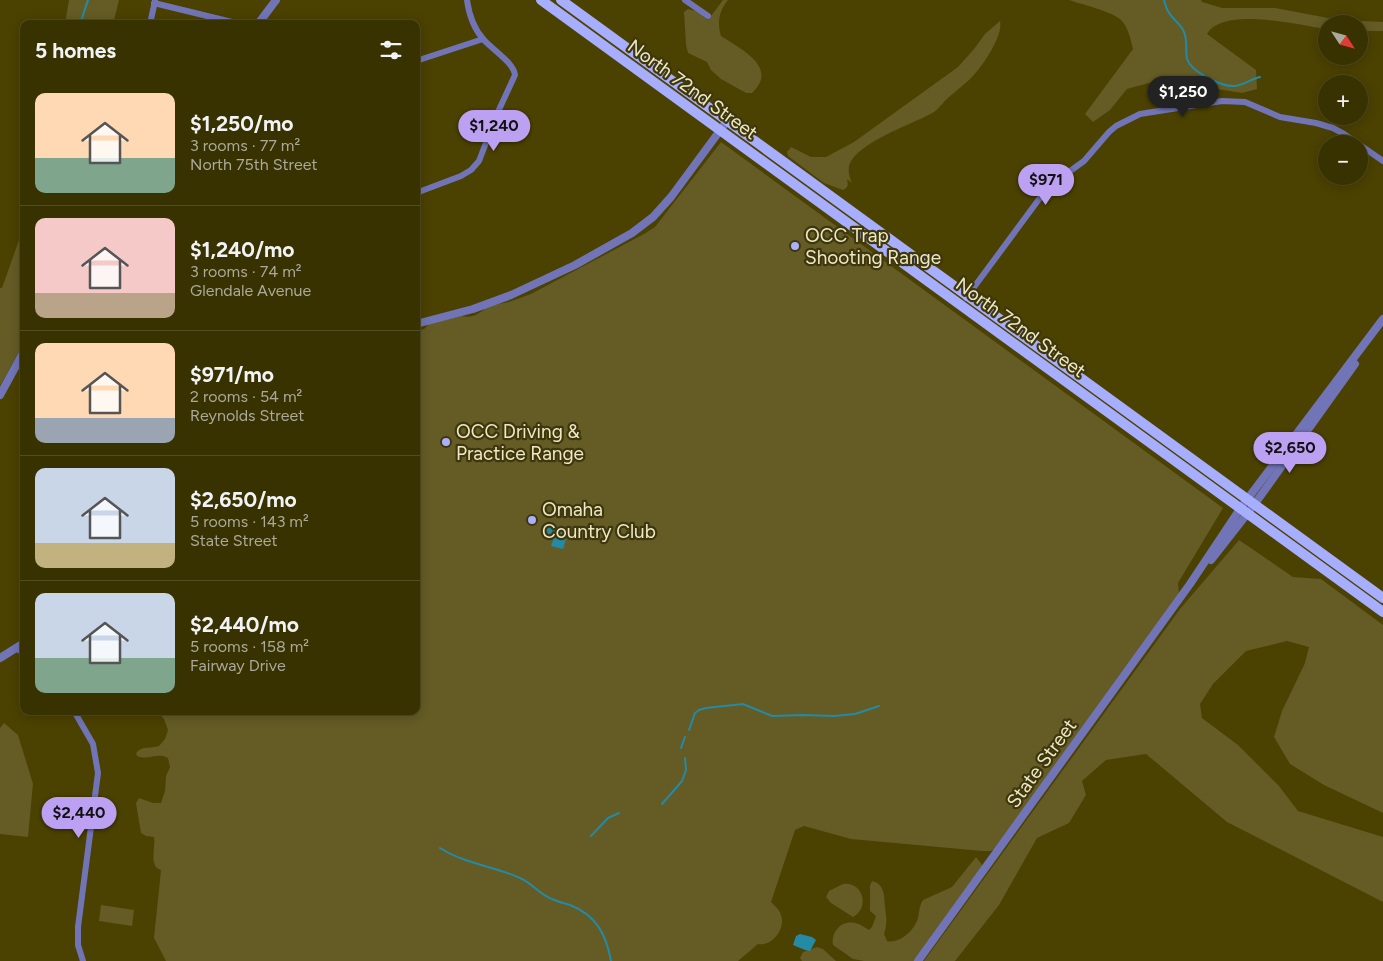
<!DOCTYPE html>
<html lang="en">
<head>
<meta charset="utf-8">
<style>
  body { margin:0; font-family:Figtree,sans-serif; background:#3f390a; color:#f1f3f6; height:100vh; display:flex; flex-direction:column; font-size:19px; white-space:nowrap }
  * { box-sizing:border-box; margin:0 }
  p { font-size:16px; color:#aba999 }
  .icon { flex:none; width:28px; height:28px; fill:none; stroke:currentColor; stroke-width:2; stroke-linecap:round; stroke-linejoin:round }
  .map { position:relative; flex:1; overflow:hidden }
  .sheet { position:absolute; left:20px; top:20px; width:400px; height:695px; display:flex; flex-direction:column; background:#383100; border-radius:10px; box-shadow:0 2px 12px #0003,0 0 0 1px #524c22 }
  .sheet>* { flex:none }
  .needle { width:32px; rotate:126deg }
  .controls { position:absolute; left:1318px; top:15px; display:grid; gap:10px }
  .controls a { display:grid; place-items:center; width:50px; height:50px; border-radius:50%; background:#383100; box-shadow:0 2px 12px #0003,0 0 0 1px #524c22; font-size:25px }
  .price { position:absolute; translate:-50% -42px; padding:0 11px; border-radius:18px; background:#bca0f2; color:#111; font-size:16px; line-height:32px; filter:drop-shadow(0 1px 2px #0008) }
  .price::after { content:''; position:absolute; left:50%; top:30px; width:15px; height:11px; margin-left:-8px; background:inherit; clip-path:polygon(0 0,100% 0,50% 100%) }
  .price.selected { background:#222; color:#fff }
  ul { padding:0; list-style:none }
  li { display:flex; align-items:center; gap:15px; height:125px; padding:0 15px }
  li+li { border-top:1px solid #524c22 }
  li span { display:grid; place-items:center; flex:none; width:140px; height:100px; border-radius:10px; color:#555 }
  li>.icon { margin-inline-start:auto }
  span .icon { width:60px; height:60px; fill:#fffc; stroke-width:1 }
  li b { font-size:21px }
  h2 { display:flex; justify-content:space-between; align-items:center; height:60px; padding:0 15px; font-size:21px }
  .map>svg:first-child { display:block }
  .green { fill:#645b25 }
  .water { fill:#248aa5 }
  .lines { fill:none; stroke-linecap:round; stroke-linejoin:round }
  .stream { stroke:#248aa5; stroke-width:2 }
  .minor { stroke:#7175b7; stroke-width:6 }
  .tertiary { stroke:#7175b7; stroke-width:8 }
  .primary { stroke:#a8aefe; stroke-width:10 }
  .poi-dot { fill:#aab0fb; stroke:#3e370e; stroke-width:2 }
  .labels { text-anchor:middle; stroke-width:4.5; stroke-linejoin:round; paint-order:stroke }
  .street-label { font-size:19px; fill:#eee8c3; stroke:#3e370e }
  .poi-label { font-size:19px; fill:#eee8c3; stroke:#3e370e; text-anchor:start }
</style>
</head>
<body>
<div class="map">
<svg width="1383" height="961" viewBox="0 0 1383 961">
  <rect width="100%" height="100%" fill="#4b4100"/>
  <g class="green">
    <polygon points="69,0 119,0 113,24 65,24"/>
    <path d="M723 0H728C719 11 717 22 721 36 739 48 780 67 752 93H746L721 79 711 70 707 62 688 53 686 45 684 12 688 9 696 11 708 20Z"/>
    <path d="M1069 0H1201L1202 2 1222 8H1275L1339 20 1383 22V31H1359V24H1326V29C1299 25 1223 6 1207 34L1256 70 1257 89 1242 93 1160 80 1127 89 1110 110 1093 122 1085 114 1133 49C1131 40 1128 27 1121 20 1113 12 1081 4 1069 0Z"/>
    <path d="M1000 21C1004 36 980 70 969 80 962 86 955 92 948 98 943 102 940 108 934 112 914 124 854 143 849 167 848 173 850 178 852 183L847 179C848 185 849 187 843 190L824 183 788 156 787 152 791 147 811 157H826L854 142 958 67 974 49 985 34Z"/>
    <path d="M721 142 1223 508 1178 583 1179 592 1175 601 995 849 991 851H982L851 839 804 826 795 830 771 902C775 906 780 910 781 915 786 929 772 947 758 944L738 961H166L154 938 161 870C148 866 156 848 154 837L146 836 141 833 136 803 139 798 153 803H161L165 791 166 776 170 767 168 758C158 752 148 761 137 756L136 753C142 745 151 749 159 746L165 739 168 730 164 719 157 711H416V331L424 329 430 323 462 316C471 319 481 313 488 306L509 302 531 294 644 234 655 227Z"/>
    <polygon points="24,226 24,342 0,386 0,288 2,288"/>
    <polygon points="1239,540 1293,577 1321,579 1383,625 1383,813 1324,785 1290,764 1274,737 1282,711 1305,663 1309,647 1287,641 1246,651 1213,684 1200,704 1202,718 1238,745 1279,786 1298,811 1383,837 1383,902 1227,822 1146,754 1106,760 1082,781 1086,795 1069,823 1037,838 999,905 955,961 924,961 1180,609"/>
    <polygon points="4,723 18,735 33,784 28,837 0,834 0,728"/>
    <path d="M976 857 983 866 917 961H864L853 959 833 945C831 932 841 920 855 923 860 924 864 927 869 930L872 927 876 916 870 911V886L872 881C885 884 884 896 885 906 886 917 888 923 884 934L887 941C898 944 911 933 916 923 920 916 918 907 923 900L952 887Z"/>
    <path d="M843 884C862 881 871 907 853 917L831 903 826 897 829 891Z"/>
    <polygon points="101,905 134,910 132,926 99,921"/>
    <polygon points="817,947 823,949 836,961 802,961 800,958 803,952"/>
  </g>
  <g class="water">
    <polygon points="547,526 556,526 569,529 563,549 551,546 554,537 546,532"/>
    <polygon points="800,934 812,937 816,940 810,951 805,950 793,945 796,936"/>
  </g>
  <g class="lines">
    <g class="stream">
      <path d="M1164 0C1165 3 1166 8 1168 11 1172 19 1181 24 1184 32 1188 41 1185 50 1187 59 1191 72 1222 87 1235 86 1241 86 1252 79 1260 77"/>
      <polyline points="80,24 88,0"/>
      <polyline points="689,730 695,713 699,710 706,708 743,704 772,716 802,715 834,716 855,714 879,706"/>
      <polyline points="681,748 685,737"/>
      <polyline points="662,804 682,781 686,770 685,758"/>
      <polyline points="591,836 608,818 619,813"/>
      <path d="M440 848C465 864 494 866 520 878 532 883 540 895 552 899 558 902 564 903 570 905 596 915 606 934 611 961"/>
    </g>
    <g class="minor">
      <polyline points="685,0 708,16"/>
      <polyline points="154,3 240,24"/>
      <polyline points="150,24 155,1"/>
      <polyline points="416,61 483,39"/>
      <path d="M416 193 461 176 471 170 479 161 497 114 515 75C514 63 492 49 484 40 474 29 469 15 467 0"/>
      <polyline points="966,298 1048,187 1084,161 1109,132 1116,126 1140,114 1222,101 1245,102 1280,117 1316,123 1333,128 1344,134 1383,161"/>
      <polyline points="15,648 24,653"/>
      <polyline points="74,711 93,744 98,773 78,927 78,945 83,961"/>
    </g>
    <g class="tertiary">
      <polyline points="258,24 276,0"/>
      <polyline points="416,324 473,309 511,295 575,265 632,233 653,217 671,197 727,121"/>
      <polyline points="0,395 24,351"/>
      <polyline points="1211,560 1254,505 1355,364"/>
      <polyline points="0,658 24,643"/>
      <polyline points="918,961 1190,584 1240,509 1383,319"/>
    </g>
    <g class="primary">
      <polyline points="541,0 1383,612"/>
      <polyline points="561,0 1383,598"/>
    </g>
  </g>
  <g class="poi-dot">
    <circle cx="795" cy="246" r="5"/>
    <circle cx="446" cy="442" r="5"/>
    <circle cx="532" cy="520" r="5"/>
  </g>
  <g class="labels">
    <g class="street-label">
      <text transform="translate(693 89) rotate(36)" y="7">North 72nd Street</text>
      <text transform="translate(1021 327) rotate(36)" y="7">North 72nd Street</text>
      <text transform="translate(1041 763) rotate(-54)" y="7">State Street</text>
    </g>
    <g class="poi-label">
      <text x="805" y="242">OCC Trap<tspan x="805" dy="22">Shooting Range</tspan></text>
      <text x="456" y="438">OCC Driving &amp;<tspan x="456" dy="22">Practice Range</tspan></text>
      <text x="542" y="516">Omaha<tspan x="542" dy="22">Country Club</tspan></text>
    </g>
  </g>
</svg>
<div class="controls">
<a><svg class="needle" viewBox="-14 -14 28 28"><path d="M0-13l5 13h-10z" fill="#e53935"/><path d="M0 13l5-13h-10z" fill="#aba999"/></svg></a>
<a>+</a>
<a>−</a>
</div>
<b class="price selected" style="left:1183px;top:118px">$1,250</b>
<b class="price" style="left:494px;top:152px">$1,240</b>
<b class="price" style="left:1046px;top:206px">$971</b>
<b class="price" style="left:1290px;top:474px">$2,650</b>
<b class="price" style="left:79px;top:839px">$2,440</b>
<section class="sheet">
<h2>5 homes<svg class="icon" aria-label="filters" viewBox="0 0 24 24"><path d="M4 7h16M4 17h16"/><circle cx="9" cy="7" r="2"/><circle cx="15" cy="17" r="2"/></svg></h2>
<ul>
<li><span style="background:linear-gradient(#ffd9b3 65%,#7fa58c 0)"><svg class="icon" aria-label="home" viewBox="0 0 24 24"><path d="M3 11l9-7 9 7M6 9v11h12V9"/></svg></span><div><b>$1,250/mo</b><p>3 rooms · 77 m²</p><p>North 75th Street</p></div></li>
<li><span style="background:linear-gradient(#f6c9c9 75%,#b9a48a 0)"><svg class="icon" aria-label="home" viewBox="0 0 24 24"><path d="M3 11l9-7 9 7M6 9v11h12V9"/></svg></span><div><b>$1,240/mo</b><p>3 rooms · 74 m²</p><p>Glendale Avenue</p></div></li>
<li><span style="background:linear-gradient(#ffd9b3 75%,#9aa5b1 0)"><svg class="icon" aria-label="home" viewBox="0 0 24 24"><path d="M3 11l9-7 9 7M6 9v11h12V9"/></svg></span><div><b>$971/mo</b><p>2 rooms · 54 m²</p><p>Reynolds Street</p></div></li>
<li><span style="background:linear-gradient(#c9d6e8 75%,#c2b280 0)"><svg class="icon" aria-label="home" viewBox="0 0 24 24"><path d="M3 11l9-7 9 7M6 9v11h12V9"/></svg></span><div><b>$2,650/mo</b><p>5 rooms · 143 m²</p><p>State Street</p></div></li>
<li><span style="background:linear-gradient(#c9d6e8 65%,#7fa58c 0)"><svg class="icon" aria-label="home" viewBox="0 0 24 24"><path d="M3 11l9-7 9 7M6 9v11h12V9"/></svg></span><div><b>$2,440/mo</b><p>5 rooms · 158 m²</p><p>Fairway Drive</p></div></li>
</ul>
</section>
</div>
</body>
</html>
